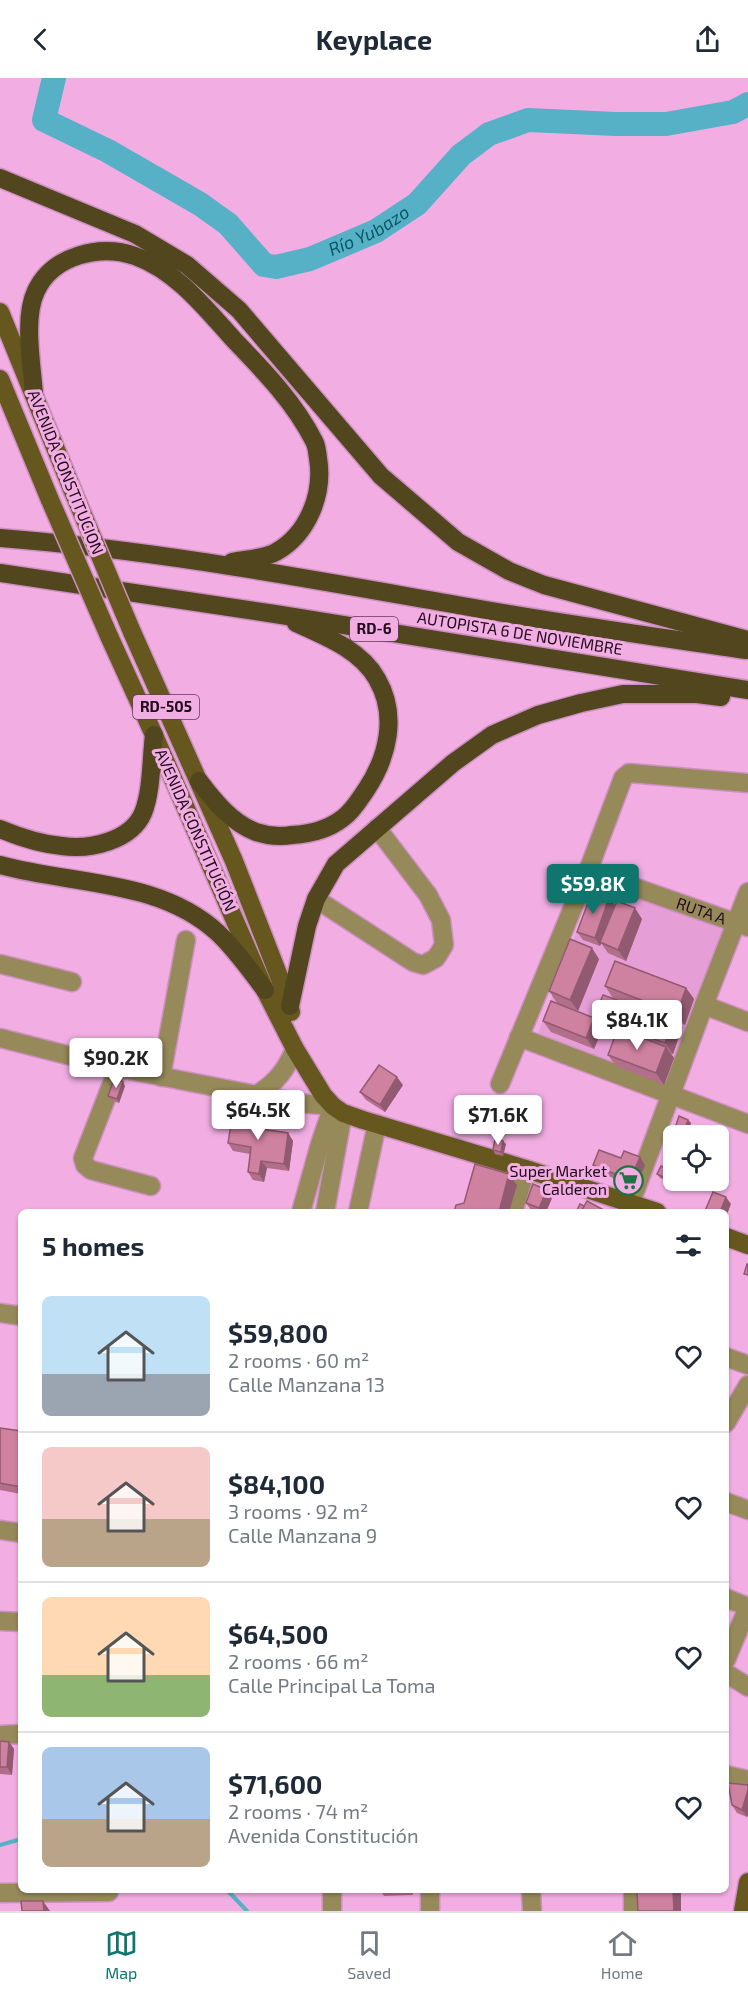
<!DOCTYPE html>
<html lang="en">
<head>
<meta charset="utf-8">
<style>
  body { margin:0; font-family:"Exo 2",sans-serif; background:#f2f2f3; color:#1f2937; height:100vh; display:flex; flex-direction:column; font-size:22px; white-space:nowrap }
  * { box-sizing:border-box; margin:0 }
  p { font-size:20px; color:#747a83 }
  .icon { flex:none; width:33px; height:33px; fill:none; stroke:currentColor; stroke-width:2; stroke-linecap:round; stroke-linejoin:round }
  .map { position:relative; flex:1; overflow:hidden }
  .details { position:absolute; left:18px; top:1131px; width:711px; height:684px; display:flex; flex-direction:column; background:#fff; border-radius:9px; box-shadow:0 2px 4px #0004 }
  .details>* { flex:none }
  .tools { position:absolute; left:663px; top:1047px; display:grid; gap:12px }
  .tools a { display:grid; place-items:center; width:66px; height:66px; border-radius:9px; background:#fff; box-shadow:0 2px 4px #0004; font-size:30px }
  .price { position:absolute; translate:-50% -51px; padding:0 14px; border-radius:6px; background:#fff; color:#222; font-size:20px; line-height:39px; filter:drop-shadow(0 2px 3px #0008) }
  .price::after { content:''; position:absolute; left:50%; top:36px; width:18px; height:14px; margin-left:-9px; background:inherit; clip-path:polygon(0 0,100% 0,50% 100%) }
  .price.on { background:#0f766e; color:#fff }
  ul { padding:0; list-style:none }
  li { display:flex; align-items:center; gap:18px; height:150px; padding:0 24px }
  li+li { border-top:2px solid #e0e1e3 }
  li span { display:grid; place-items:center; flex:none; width:168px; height:120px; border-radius:9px; color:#555 }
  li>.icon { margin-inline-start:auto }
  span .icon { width:72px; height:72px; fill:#fffc; stroke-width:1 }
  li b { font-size:26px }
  h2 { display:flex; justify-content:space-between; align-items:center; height:72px; padding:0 24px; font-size:26px }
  header { display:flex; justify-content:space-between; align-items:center; height:78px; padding:0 24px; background:#fff; font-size:27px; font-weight:700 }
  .tabs { display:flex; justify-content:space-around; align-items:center; height:84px; border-top:2px solid #e0e1e3; background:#fff; font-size:16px; color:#747a83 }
  .tabs a { display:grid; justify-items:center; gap:3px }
  .tabs .on { color:#0f766e }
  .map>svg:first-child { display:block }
  .built { fill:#e69ed6 }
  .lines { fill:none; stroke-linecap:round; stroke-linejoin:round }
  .stream { stroke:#57b1c6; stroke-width:4 }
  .river { stroke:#57b1c6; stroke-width:24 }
  .minor-casing { stroke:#cd90c0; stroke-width:21 }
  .major-casing { stroke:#cd90c0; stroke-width:21 }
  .highway-casing { stroke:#cd90c0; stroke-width:21 }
  .minor { stroke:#978a5a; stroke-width:18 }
  .major { stroke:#66571f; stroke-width:18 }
  .highway { stroke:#51461d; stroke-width:18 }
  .major-bridge-casing { stroke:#cd90c0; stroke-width:21; stroke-linecap:butt }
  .major-bridge { stroke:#66571f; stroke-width:18 }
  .wall { fill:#b26f8a }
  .shaded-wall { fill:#915a70 }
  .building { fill:#cf81a0; stroke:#915a70; stroke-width:1.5 }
  .labels { text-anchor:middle; stroke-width:6; stroke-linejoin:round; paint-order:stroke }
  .shield { fill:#f2aee3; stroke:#603b59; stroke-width:1.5 }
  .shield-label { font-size:15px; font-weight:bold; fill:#220a1e }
  .street-label { font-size:16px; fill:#220a1e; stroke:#f2aee3 }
  .poi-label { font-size:16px; fill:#220a1e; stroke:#f2aee3; text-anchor:end }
  .water-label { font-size:18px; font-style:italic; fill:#075866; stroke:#f2aee3 }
</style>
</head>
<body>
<header><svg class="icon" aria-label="back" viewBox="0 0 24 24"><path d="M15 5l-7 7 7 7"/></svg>Keyplace<svg class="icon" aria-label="share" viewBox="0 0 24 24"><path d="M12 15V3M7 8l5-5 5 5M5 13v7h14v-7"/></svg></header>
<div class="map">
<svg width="748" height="1833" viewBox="0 0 748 1833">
  <rect width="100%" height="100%" fill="#f2aee3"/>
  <polygon class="built" points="596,803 729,854 669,1014 535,963"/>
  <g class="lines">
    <g class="stream">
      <polyline points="0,1767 21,1761"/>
      <polyline points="227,1812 247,1833"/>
    </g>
    <path class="river" id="s1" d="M54 0 44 42 108 73 200 126 228 146 264 187 276 189 310 181 376 153 417 126 461 77 489 56 528 42 616 46H666L733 34 748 26"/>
    <defs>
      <g id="minor">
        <path id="s2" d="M588 793 748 849"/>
        <polyline points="316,821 413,884 423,887 436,880 444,867 441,842 428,817 377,750"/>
        <polyline points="0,886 72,904"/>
        <polyline points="704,927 748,944"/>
        <polyline points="519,959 748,1046"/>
        <polyline points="0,960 118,990 298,1025 333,1028 320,1066 301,1134"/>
        <polyline points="118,990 83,1080 85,1087 91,1092 151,1108"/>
        <polyline points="161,999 186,862"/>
        <polyline points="500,1006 588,793 623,700 629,695 748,705"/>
        <path d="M256 1017C276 1005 286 992 295 971"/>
        <polyline points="631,1124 704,927 748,814"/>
        <polyline points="325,1134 343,1035"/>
        <polyline points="358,1134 377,1046"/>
        <polyline points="513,1134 526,1091"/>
        <polyline points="0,1235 21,1238"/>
        <polyline points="726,1279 748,1287"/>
        <polyline points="726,1345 748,1307"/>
        <polyline points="726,1424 748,1432"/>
        <polyline points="0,1452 21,1455"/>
        <polyline points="726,1520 748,1529"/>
        <polyline points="0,1543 21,1544"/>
        <polyline points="726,1582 748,1529"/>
        <polyline points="726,1595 748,1609"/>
        <polyline points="0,1657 21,1656"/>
        <polyline points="726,1697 748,1702"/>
        <polyline points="430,1812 430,1833"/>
        <polyline points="531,1812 532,1833"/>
        <polyline points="633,1812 633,1833"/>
        <polyline points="0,1815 109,1814"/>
        <polyline points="332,1833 332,1812"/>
      </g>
      <g id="major">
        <polyline points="0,234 72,411"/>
        <polyline points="0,301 50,422"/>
        <polyline points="132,554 234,783 282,906 291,934"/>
        <polyline points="109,558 154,657 265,912 295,971 323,1017 333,1028 343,1035 363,1042 526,1091 657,1134"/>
        <polyline points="726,1159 748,1167"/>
        <polyline points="743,1833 748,1804"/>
      </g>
      <g id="highway">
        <polyline points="0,100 135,156 187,187 239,232 381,398 458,464 509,493 544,507 748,562"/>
        <path d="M34 316C32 287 23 240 36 213 53 177 100 166 135 178 177 193 206 231 235 263 264 293 295 325 314 363 317 368 317 374 318 380 324 416 308 456 276 474 264 481 245 481 232 484"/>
        <path d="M0 460C156 472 309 501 463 528 557 545 652 558 746 572"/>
        <polyline points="0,495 275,536 748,612"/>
        <path d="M199 703C214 723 232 745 256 754 268 758 280 759 292 757 310 756 329 751 343 740 353 733 359 722 366 712 388 679 398 637 377 601 361 572 325 558 296 545"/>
        <path d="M0 751C19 759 41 766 62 768 90 772 131 763 143 735 152 713 151 680 154 657"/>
        <path d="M0 787C72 807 160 801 218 855 236 872 250 892 265 912"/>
        <polyline points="290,928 307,848 316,821 336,786 453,685 492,657 538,637 581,625 623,616 697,616 721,619"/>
      </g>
    </defs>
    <use href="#minor" class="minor-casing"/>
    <use href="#major" class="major-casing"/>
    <use href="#highway" class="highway-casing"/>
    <use href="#minor" class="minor"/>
    <use href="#major" class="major"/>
    <use href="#highway" class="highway"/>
    <defs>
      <g id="major-bridge">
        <polyline points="72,411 132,554"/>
        <polyline points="50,422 109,558"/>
      </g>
    </defs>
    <use href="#major-bridge" class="major-bridge-casing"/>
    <use href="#major-bridge" class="major-bridge"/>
  </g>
  <g class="wall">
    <polygon points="609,820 615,827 642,841 626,883 608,875 601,865 600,868 583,862 577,854"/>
    <polygon points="599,881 578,933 557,925 549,913"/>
    <polygon points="605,908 686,910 694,921 685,947 674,943 681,953 673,976 671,976 674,980 664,1007 616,988 608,977 616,956 602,951 594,940 654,935 613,920"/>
    <polygon points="594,940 602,952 594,971 551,954 543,943"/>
    <polygon points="403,1007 385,1034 366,1022 360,1014"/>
    <polygon points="125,1008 119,1025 111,1022 108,1018"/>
    <polygon points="256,1038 261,1046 260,1051 288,1055 293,1063 289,1093 267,1090 264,1104 253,1102 248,1094 250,1076 233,1073 228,1065"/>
    <polygon points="688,1042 691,1045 688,1054 678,1051 676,1047"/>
    <polygon points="506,1066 503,1078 495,1076 493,1072"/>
    <polygon points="640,1079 645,1087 636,1109 598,1094 593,1087 621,1080"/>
    <polygon points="671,1095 668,1103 660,1100 657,1096"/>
    <polygon points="552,1120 546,1134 536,1134 531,1132 526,1125"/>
    <polygon points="0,1350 21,1353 21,1416 0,1412"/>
    <polygon points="0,1663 9,1664 14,1671 12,1697 0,1696"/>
    <polygon points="748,1707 748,1737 747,1739 737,1735 732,1727"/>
    <polygon points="380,1812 413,1812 413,1817 384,1818"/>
  </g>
  <g class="shaded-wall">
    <polygon points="609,820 615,827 600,868 595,860"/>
    <polygon points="635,830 642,841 626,883 618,872"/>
    <polygon points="592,870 599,881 578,933 570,922"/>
    <polygon points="686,910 694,921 685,947 677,936"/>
    <polygon points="594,940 602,952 594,971 586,960"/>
    <polygon points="674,942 681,953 673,976 665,965"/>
    <polygon points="666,969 674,980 664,1007 656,995"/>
    <polygon points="397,999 403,1007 385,1034 380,1027"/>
    <polygon points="123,1004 125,1008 119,1025 117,1021"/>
    <polygon points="256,1038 261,1046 259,1058 254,1050"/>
    <polygon points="688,1042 691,1045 688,1054 685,1050"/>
    <polygon points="288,1055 293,1063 289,1093 284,1086"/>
    <polygon points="503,1063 506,1066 503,1078 501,1074"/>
    <polygon points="640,1079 645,1087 636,1109 630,1102"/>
    <polygon points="261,1083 267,1090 264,1104 259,1096"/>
    <polygon points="669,1092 671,1095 668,1103 665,1100"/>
    <polygon points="509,1096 517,1107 509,1134 499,1134"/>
    <polygon points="547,1112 552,1120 546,1134 542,1134 539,1130"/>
    <polygon points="726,1119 731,1126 726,1139 726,1134 720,1134"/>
    <polygon points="9,1664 14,1671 12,1697 7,1689"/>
    <polygon points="748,1712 748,1737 747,1739 742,1732"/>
    <polygon points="673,1812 680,1812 681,1813 681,1833 674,1833"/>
    <polygon points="43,1823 50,1833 44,1833"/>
  </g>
  <g class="building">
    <polygon points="592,814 609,820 595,860 577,854"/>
    <polygon points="617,823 635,830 618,872 600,864"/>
    <polygon points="570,861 592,870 570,922 549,913"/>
    <polygon points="615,883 686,910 677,936 605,908"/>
    <polygon points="603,917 674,942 665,965 594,940"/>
    <polygon points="551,923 594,940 586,960 543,943"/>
    <polygon points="618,950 666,969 656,995 608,977"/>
    <polygon points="379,987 397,999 380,1027 360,1014"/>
    <polygon points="114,1001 123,1004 117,1021 108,1018"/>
    <polygon points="233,1034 256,1038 254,1050 288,1055 284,1086 261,1083 259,1096 248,1094 251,1069 228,1065"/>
    <polygon points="679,1038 688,1042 685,1050 676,1047"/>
    <polygon points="495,1061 503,1063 501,1074 493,1072"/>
    <polygon points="599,1072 621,1080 624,1073 640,1079 630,1102 593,1087"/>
    <polygon points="475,1086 509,1096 499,1134 454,1134 456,1127 464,1125"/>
    <polygon points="661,1088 669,1092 665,1100 657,1096"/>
    <polygon points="533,1106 547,1112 539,1130 526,1125"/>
    <polygon points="713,1114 726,1119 720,1134 707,1134 705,1133"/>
    <polygon points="587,1123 602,1131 600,1134 581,1134"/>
    <polygon points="580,1126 584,1128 581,1134 576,1134"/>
    <polygon points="747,1186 748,1187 748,1197 744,1196"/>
    <polygon points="0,1350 21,1353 21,1409 0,1405"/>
    <polygon points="0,1663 9,1664 7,1689 0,1689"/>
    <polygon points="728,1705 748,1707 748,1712 742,1732 732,1727"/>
    <polygon points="637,1812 673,1812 674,1833 638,1833"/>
    <polygon points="21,1823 43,1823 44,1833 22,1833"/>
  </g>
  <defs>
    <symbol id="supermarket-ring" viewBox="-11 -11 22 22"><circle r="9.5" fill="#f2aee3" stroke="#1e7244" stroke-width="1.5"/><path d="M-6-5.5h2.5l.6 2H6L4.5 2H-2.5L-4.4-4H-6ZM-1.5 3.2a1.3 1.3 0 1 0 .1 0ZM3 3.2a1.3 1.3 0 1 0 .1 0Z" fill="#1e7244"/></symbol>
  </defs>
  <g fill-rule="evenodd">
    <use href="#supermarket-ring" x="612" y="1086" width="33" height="33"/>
  </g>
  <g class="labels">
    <g class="shield">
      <rect x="350" y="539" width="48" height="24" rx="4.5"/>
      <rect x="133" y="617" width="66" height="24" rx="4.5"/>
    </g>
    <g class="shield-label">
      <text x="374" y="556">RD-6</text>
      <text x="166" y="634">RD-505</text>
    </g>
    <g class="street-label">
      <text transform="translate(66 394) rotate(68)" y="6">AVENIDA CONSTITUCION</text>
      <text transform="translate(520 555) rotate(9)" y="6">AUTOPISTA 6 DE NOVIEMBRE</text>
      <text transform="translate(196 752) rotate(66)" y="6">AVENIDA CONSTITUCIÓN</text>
      <text dy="6" stroke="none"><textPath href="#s2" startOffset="120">RUTA A</textPath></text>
    </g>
    <g class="poi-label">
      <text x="607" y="1099">Super Market<tspan x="607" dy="18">Calderon</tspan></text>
    </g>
    <g class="water-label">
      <text dy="6" stroke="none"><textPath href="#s1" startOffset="422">Río Yubazo</textPath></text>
    </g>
  </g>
</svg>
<div class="tools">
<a><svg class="icon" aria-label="locate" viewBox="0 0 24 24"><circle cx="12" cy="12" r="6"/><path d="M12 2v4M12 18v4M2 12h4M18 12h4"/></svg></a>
</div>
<b class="price on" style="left:593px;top:837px">$59.8K</b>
<b class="price" style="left:637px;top:973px">$84.1K</b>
<b class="price" style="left:116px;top:1011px">$90.2K</b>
<b class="price" style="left:258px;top:1063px">$64.5K</b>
<b class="price" style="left:498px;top:1068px">$71.6K</b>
<section class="details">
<h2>5 homes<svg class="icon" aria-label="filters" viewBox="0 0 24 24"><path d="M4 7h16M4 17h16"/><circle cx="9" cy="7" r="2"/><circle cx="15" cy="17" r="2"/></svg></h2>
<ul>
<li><span style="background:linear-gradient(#bfe0f5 65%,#9aa5b1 0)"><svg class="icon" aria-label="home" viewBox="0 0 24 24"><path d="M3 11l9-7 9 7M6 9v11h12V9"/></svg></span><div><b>$59,800</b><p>2 rooms · 60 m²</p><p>Calle Manzana 13</p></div><svg class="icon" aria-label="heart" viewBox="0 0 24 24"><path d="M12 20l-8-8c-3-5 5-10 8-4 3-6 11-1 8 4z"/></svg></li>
<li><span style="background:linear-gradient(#f6c9c9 60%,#b9a48a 0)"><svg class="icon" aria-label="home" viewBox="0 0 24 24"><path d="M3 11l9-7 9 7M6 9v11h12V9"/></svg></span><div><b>$84,100</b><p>3 rooms · 92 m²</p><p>Calle Manzana 9</p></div><svg class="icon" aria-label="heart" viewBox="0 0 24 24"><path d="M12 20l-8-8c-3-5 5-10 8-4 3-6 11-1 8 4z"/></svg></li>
<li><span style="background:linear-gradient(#ffd9b3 65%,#8fb573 0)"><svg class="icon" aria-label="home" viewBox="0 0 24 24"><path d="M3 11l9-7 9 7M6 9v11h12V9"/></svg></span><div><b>$64,500</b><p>2 rooms · 66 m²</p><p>Calle Principal La Toma</p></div><svg class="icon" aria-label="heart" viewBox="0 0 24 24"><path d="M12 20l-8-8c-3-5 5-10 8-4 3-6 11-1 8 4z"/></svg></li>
<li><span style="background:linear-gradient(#a9c7e8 60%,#b9a48a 0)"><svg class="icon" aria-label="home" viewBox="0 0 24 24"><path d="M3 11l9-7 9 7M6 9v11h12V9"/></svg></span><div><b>$71,600</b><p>2 rooms · 74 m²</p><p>Avenida Constitución</p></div><svg class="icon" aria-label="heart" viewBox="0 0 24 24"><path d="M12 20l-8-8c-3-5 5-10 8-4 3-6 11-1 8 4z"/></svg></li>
</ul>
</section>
</div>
<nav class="tabs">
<a class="on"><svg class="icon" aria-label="map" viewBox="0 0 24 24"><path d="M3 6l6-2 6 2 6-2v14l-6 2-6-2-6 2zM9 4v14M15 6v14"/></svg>Map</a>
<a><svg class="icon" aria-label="saved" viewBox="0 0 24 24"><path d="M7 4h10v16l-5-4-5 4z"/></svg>Saved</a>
<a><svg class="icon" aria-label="home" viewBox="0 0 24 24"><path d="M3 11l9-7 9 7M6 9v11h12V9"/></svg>Home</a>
</nav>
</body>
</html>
